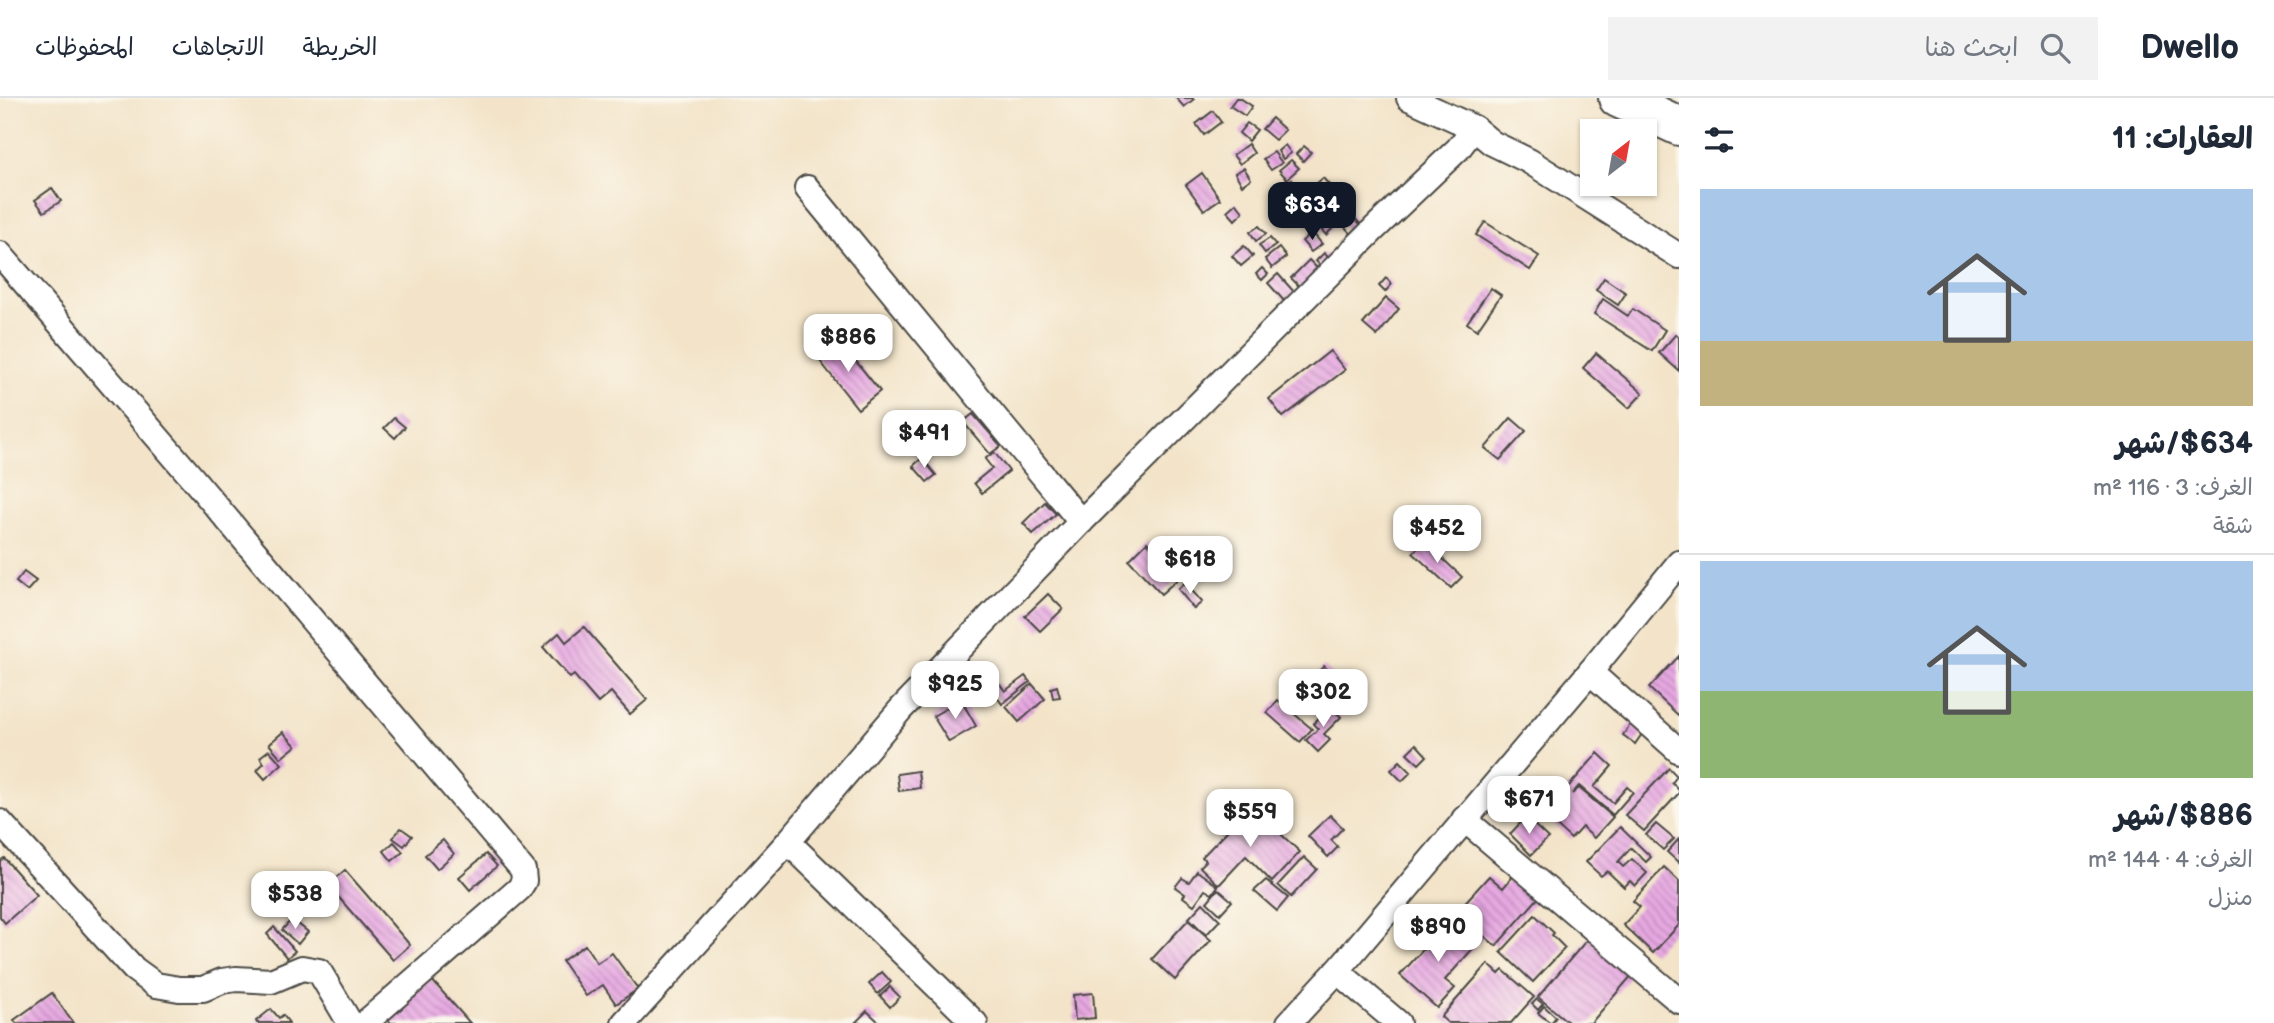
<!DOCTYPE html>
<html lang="ar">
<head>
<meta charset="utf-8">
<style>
  body { margin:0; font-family:"Balsamiq Sans","Playpen Sans Arabic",sans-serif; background:#f2f2f3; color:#1f2937; direction:rtl; height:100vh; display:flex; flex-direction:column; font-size:26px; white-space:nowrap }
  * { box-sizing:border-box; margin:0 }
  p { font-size:23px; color:#747a83 }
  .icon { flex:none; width:38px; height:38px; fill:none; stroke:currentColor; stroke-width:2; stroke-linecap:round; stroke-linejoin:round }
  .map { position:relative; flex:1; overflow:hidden; direction:ltr }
  .drawer { display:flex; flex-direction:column; background:#fff; width:595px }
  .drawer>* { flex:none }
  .needle { width:46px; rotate:31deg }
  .fabs { position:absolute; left:1580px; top:21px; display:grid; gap:14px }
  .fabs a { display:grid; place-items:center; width:77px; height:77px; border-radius:0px; background:#fff; box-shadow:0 2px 5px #0004; font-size:35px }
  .price { position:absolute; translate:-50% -60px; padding:0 16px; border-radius:14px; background:#fff; color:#222; font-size:23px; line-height:46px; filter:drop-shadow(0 2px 4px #0008) }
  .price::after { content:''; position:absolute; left:50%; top:42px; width:21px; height:16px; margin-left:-10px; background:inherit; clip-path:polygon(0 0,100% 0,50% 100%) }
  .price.current { background:#111827; color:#fff }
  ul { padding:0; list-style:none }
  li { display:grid; align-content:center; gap:14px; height:371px; padding:0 21px }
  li+li { border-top:2px solid #e0e1e3 }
  li span { display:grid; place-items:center; height:217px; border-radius:0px; color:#555 }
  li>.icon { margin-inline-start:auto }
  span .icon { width:126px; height:126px; fill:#fffc; stroke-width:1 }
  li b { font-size:30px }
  h2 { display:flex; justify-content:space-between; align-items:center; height:84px; padding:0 21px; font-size:30px }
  header { display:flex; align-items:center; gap:42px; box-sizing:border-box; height:98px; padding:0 35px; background:#fff; border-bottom:2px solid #e0e1e3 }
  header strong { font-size:33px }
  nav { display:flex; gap:38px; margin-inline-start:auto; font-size:24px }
  .search { width:490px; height:63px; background:#f2f2f3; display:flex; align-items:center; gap:18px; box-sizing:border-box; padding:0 24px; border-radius:0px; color:#747a83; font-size:26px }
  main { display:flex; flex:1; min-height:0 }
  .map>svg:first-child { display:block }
  .building { fill:url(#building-back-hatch) }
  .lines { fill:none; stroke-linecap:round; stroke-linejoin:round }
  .street-casing { stroke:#494743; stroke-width:28 }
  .primary-casing { stroke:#494743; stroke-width:42 }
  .street { stroke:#fff; stroke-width:24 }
  .primary { stroke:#fff; stroke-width:38 }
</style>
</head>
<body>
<header>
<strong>Dwello</strong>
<div class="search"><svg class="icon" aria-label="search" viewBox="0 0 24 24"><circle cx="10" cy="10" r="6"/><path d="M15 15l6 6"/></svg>ابحث هنا</div>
<nav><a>الخريطة</a><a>الاتجاهات</a><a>المحفوظات</a></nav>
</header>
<main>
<section class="drawer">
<h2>العقارات: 11<svg class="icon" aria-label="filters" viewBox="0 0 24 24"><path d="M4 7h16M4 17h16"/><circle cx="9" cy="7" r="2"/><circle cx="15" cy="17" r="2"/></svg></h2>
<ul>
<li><span style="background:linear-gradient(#a9c7e8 70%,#c2b280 0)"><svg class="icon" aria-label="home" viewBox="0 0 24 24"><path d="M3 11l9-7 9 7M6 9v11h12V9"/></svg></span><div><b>$634/شهر</b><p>الغرف: 3 · 116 m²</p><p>شقة</p></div></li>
<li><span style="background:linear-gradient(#a9c7e8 60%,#8fb573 0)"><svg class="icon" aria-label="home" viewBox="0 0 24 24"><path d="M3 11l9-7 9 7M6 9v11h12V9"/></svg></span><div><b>$886/شهر</b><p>الغرف: 4 · 144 m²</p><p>منزل</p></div></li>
</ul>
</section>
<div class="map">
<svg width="1679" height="925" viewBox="0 0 1679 925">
  <defs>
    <pattern id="building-back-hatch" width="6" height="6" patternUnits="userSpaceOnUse" patternTransform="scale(1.75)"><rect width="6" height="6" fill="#e7a8e2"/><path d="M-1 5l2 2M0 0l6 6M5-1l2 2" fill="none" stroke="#bb89b7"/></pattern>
  </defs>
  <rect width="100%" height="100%" fill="#fbf7ec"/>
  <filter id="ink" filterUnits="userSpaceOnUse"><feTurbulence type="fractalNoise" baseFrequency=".0143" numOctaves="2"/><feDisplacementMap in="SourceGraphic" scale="14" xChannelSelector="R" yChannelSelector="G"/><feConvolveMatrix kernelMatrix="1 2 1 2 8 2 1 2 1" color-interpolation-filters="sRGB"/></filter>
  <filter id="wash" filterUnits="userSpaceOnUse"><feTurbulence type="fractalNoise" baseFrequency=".00686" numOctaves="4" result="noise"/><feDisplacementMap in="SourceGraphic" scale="28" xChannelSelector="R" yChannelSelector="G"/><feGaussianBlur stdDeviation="1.57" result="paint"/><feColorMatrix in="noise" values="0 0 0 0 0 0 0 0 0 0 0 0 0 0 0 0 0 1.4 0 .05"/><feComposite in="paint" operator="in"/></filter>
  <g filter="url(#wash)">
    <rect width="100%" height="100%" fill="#f3e4c9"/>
    <g id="blocks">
      <g class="building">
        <polygon points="1176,0 1192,0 1194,1 1184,9"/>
        <polygon points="1236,0 1240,0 1252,8 1245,18 1230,8"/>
        <polygon points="1213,13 1221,24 1204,37 1196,26"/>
        <polygon points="1272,20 1285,32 1275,42 1262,31"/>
        <polygon points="1247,25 1257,32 1248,43 1239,35"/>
        <polygon points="1248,46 1254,55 1240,66 1233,57"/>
        <polygon points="1285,47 1291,55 1283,61 1278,53"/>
        <polygon points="1304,48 1311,54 1303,63 1296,56"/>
        <polygon points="1274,54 1282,65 1271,72 1263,61"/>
        <polygon points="1291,62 1299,70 1287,81 1279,72"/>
        <polygon points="1244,70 1251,81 1242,87 1235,75"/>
        <polygon points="1202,75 1220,101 1204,112 1186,87"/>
        <polygon points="1323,80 1337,96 1314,115 1301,99"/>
        <polygon points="1292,81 1303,95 1295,101 1284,87"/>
        <polygon points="52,90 61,103 44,114 35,102"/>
        <polygon points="1236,105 1243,114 1235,122 1227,113"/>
        <polygon points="1341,106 1366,132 1356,141 1331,114"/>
        <polygon points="1325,121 1333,130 1326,137 1318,128"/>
        <polygon points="1485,124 1539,158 1530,172 1476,137"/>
        <polygon points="1259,128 1266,136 1256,143 1250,134"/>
        <polygon points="1312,134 1322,146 1311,154 1302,143"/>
        <polygon points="1270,140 1276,147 1265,155 1259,147"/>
        <polygon points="1244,148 1253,158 1241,168 1232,158"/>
        <polygon points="1279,150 1286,159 1272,170 1265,161"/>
        <polygon points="1324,155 1334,165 1325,173 1316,163"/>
        <polygon points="1309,162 1324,177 1305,194 1291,180"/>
        <polygon points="1262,170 1268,176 1262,182 1256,176"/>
        <polygon points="1278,176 1295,195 1285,204 1268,185"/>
        <polygon points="1386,180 1392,186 1385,194 1379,188"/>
        <polygon points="1604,180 1626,195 1618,207 1596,192"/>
        <polygon points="1491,190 1501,197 1477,232 1467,225"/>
        <polygon points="1386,200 1399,211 1377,238 1363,226"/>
        <polygon points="1603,201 1628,218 1633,211 1665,232 1652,253 1594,216"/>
        <polygon points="1676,236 1679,239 1679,273 1659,255"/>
        <polygon points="838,241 880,293 858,311 816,258"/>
        <polygon points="1330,253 1345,272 1283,319 1269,301"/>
        <polygon points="1596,255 1643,295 1629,310 1583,270"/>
        <polygon points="973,316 1001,348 990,356 963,324"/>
        <polygon points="394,320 405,329 395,340 384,330"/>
        <polygon points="1511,320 1526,333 1500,362 1485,350"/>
        <polygon points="994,354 1009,373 982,395 974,385 992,370 985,361"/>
        <polygon points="922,360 936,377 927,384 913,368"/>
        <polygon points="1045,404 1056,416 1033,436 1023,425"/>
        <polygon points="1424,443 1462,479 1451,490 1413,455"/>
        <polygon points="1147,444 1180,479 1161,496 1129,462"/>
        <polygon points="24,474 36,483 27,493 16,484"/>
        <polygon points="1185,485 1202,504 1194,511 1178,491"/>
        <polygon points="1048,496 1063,511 1040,533 1025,518"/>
        <polygon points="584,529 647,602 630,616 611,594 598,605 574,577 570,580 543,549 559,535 566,544"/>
        <polygon points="1679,558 1679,618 1649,590"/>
        <polygon points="1324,568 1343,587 1333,598 1313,580"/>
        <polygon points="1025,578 1030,584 1002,606 991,591 999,585 1005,593"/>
        <polygon points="1032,586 1045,601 1019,624 1006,609"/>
        <polygon points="1057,588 1060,599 1053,600 1051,590"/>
        <polygon points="961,602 976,628 949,644 933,618"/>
        <polygon points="1278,602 1312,631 1300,644 1267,615"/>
        <polygon points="1330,608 1341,619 1324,636 1330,642 1318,654 1306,642 1318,631 1313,626"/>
        <polygon points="1631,625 1644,633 1635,646 1623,637"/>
        <polygon points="283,634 296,648 281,660 269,646"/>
        <polygon points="1416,646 1427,658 1419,666 1407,655"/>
        <polygon points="269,652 282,666 265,681 257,672 264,665 260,659"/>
        <polygon points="1598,655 1612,668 1594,689 1613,705 1627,689 1633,694 1613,717 1579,688 1572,696 1579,690 1613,719 1594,740 1582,729 1571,741 1550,722 1568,702 1562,696"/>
        <polygon points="1400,663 1411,674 1402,683 1391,672"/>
        <polygon points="1669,670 1677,678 1672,685 1679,692 1679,695 1644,733 1625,717"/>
        <polygon points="918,673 920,690 899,693 897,676"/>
        <polygon points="1251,708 1300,754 1272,784 1246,758 1219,787 1200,769 1206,763 1202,759"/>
        <polygon points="1330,717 1343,730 1331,742 1338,749 1328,759 1308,738"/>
        <polygon points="1526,719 1548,740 1531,757 1510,736"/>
        <polygon points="1656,726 1674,741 1663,752 1646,737"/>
        <polygon points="1620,729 1651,759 1646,764 1631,750 1618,764 1623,769 1632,761 1647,775 1635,788 1630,783 1624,789 1607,773 1601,778 1586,764"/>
        <polygon points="401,730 412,738 404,748 393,740"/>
        <polygon points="1679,741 1679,765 1667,754"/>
        <polygon points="443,742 454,756 437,771 425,757"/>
        <polygon points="394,744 403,754 392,763 384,753"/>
        <polygon points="486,756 497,768 470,792 459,779"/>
        <polygon points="1304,759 1317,771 1291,799 1278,787"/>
        <polygon points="4,760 37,797 5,825 0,819 0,763"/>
        <polygon points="1664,769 1679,783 1679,827 1653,855 1623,827 1640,809 1633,803"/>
        <polygon points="345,772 410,847 393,862 328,787"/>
        <polygon points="1197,773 1218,788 1212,796 1205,792 1194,807 1183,799 1185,796 1175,789 1182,780 1189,784"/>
        <polygon points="1515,776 1540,798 1496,848 1484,838 1479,844 1451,820 1489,778 1503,790"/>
        <polygon points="1266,782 1288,800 1277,813 1254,793"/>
        <polygon points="1218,791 1232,803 1220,816 1207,804"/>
        <polygon points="1203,805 1220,822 1206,837 1189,820"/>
        <polygon points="1535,817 1554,835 1552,837 1565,850 1533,884 1501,854"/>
        <polygon points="292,821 308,834 298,846 282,832"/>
        <polygon points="1188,822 1211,842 1175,882 1152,861"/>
        <polygon points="1449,823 1476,847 1445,882 1455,890 1437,910 1400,877"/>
        <polygon points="274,829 295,853 287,860 267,836"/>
        <polygon points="1591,837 1632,877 1591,925 1569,925 1538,899"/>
        <polygon points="585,847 597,865 612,855 638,891 616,906 603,887 586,898 562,863"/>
        <polygon points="1488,866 1499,876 1503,872 1534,899 1511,925 1448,925 1441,919"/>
        <polygon points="882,874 891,884 878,896 869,886"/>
        <polygon points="431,881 470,925 391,925 386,920"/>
        <polygon points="890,889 900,899 890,909 880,898"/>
        <polygon points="52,895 73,925 16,925 14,922"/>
        <polygon points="1093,895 1095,920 1075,922 1073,897"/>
        <polygon points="1537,901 1543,906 1538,912 1532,906"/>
        <polygon points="1544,908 1556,919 1551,925 1538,915"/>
        <polygon points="271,911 279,920 283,917 289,925 257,925 256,923"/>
        <polygon points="867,913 880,925 855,925"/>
      </g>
    </g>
  </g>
  <g filter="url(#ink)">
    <use href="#blocks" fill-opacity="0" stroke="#494743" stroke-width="2"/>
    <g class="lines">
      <defs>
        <g id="street">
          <polyline points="1409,0 1474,30"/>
          <polyline points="807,90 1081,424"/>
          <polyline points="0,156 189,376 523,772 524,783 519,791 365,925"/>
          <polyline points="1590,574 1679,653"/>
          <polyline points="1464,721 1679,903"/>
          <polyline points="0,724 134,871 156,887 179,891 203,891 222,883 236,881 271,883 302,870 319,873 350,925"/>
          <polyline points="788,744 975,925"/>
          <polyline points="1337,873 1398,925"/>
          <polyline points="624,925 788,744 901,611 1081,424 1375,130 1458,51 1474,30 1492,45 1529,63 1679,158"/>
          <polyline points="1289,925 1337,873 1590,574 1679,465"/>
        </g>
        <polyline id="primary" points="1618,0 1679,28"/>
      </defs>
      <use href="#street" class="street-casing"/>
      <use href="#primary" class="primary-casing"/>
      <use href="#street" class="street"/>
      <use href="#primary" class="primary"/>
    </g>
  </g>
</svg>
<div class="fabs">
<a><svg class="needle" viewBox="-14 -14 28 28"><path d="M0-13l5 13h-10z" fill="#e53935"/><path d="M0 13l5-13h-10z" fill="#747a83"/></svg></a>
</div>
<b class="price current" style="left:1312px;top:144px">$634</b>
<b class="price" style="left:848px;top:276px">$886</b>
<b class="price" style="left:924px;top:372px">$491</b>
<b class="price" style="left:1437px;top:467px">$452</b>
<b class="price" style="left:1190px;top:498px">$618</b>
<b class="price" style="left:955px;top:623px">$925</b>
<b class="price" style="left:1323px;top:631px">$302</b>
<b class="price" style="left:1529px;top:738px">$671</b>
<b class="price" style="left:1250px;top:751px">$559</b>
<b class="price" style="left:295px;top:833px">$538</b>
<b class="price" style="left:1438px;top:866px">$890</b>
</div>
</main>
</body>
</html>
